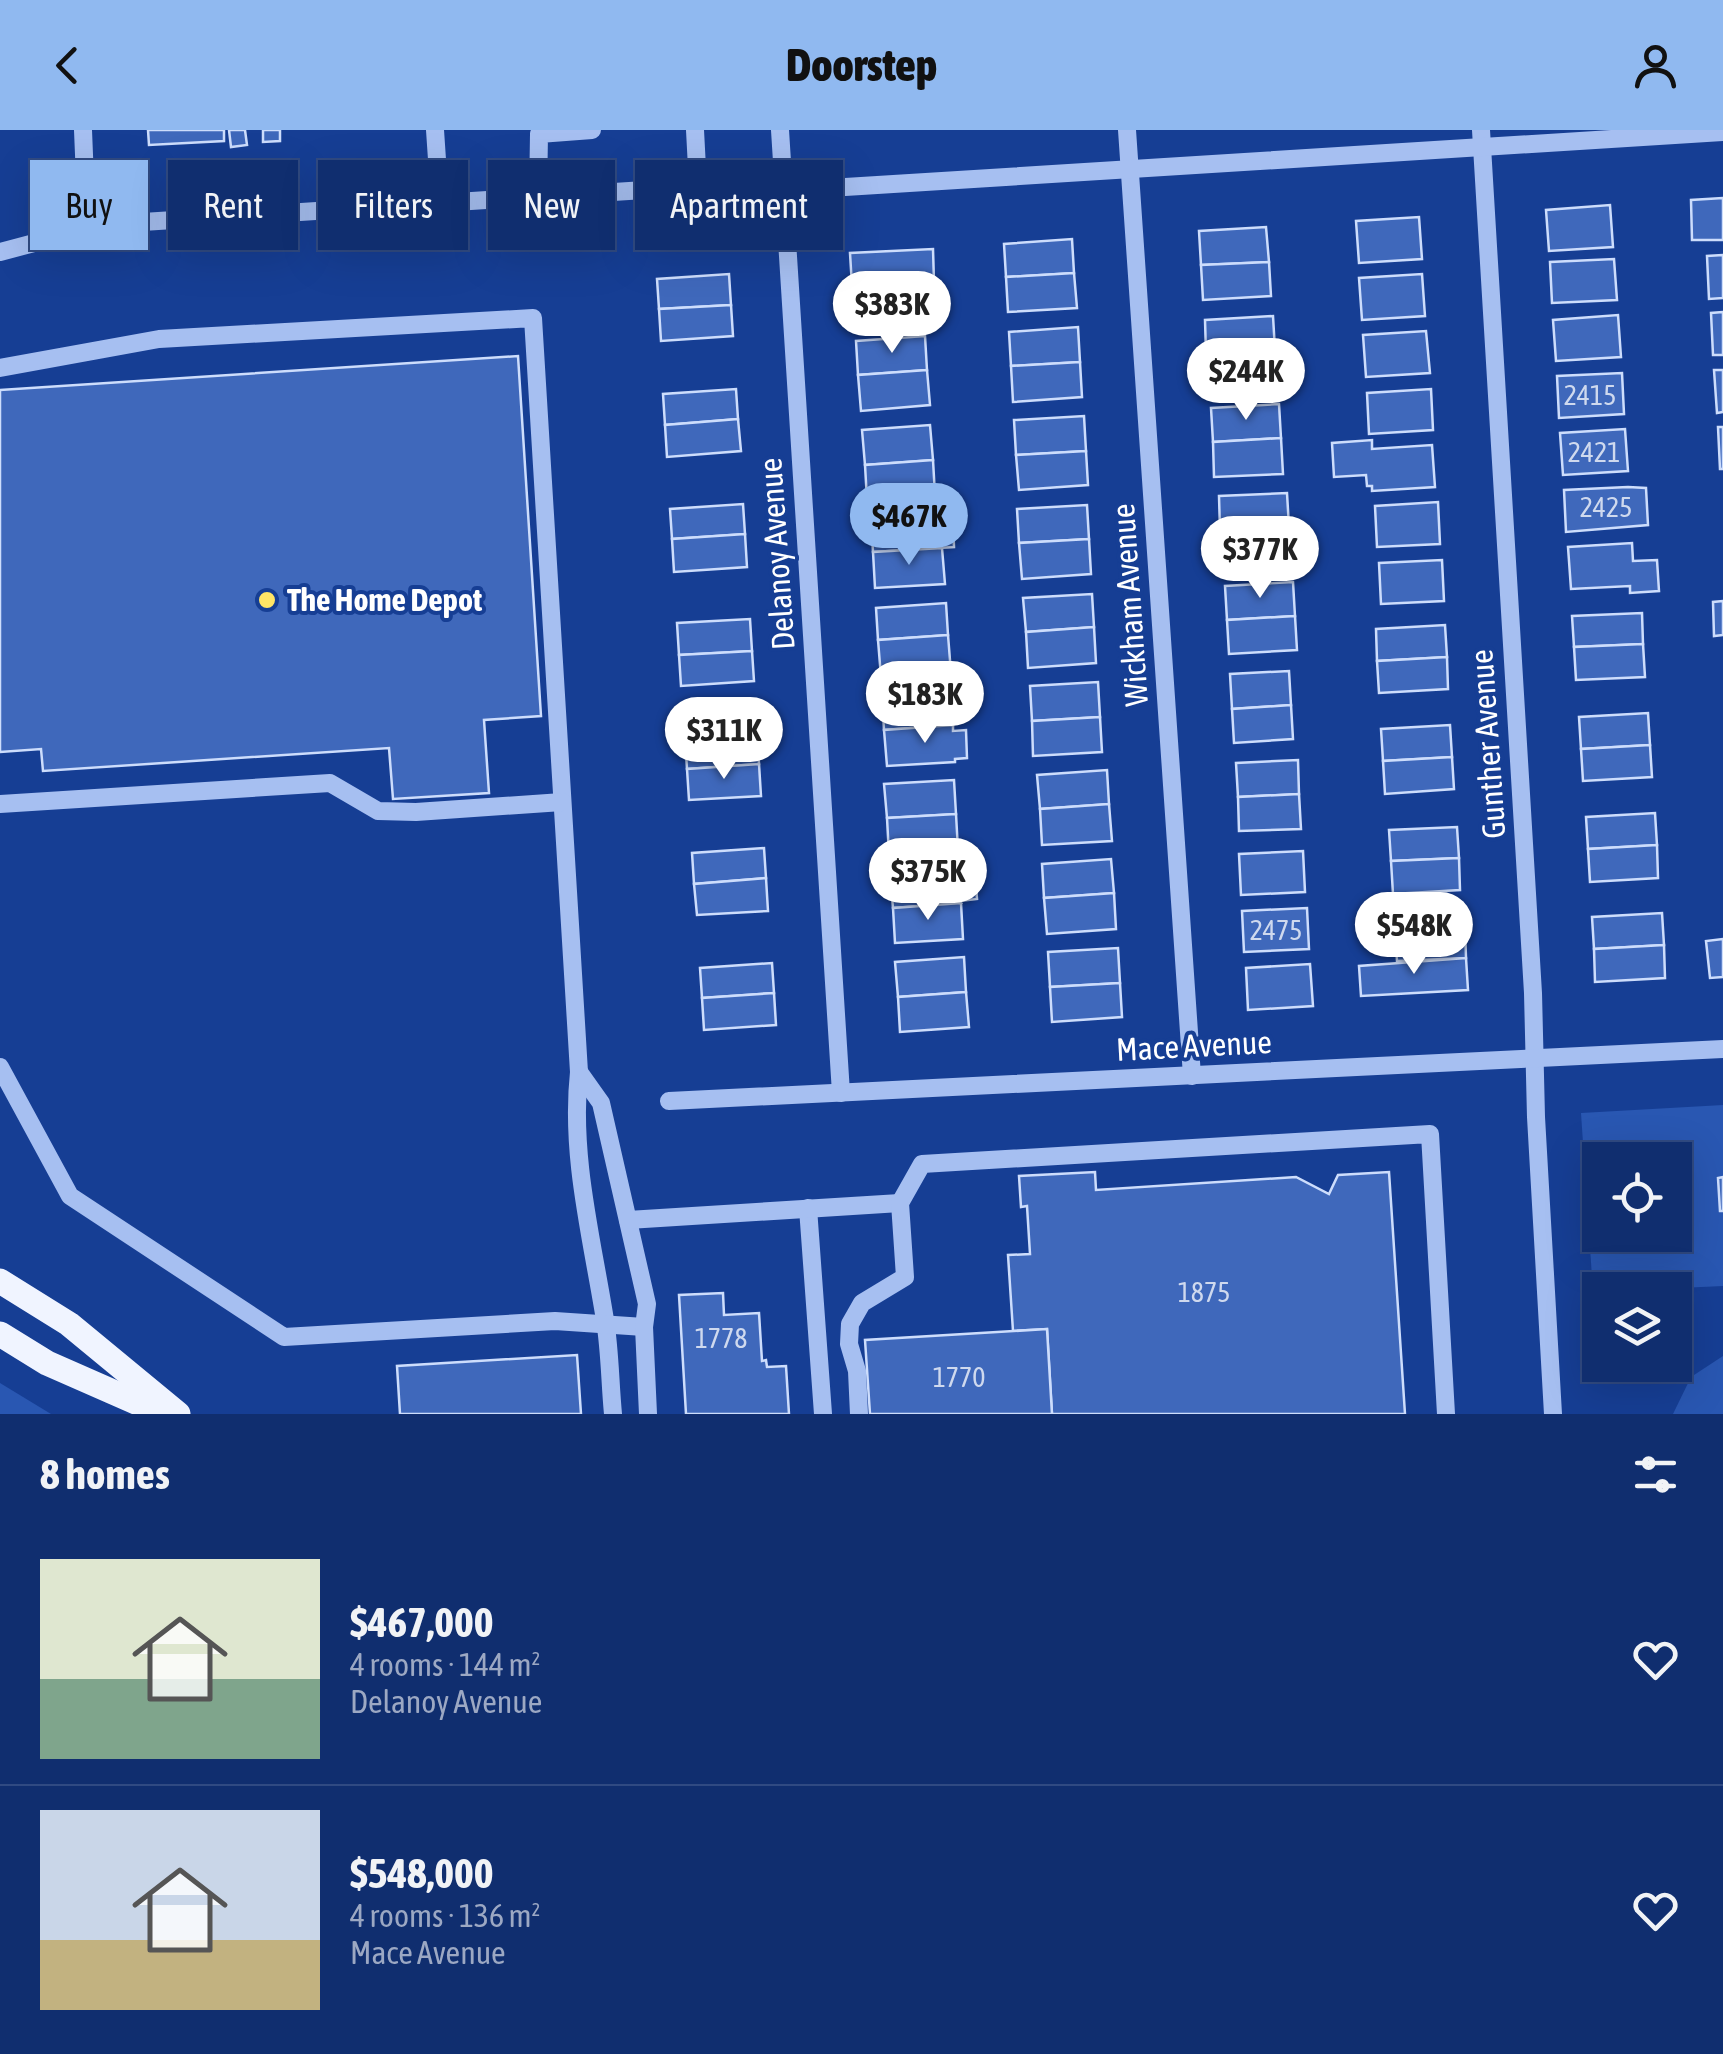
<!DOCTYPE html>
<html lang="en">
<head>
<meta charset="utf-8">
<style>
  body { margin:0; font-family:"Asap Condensed",sans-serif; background:#1e3a77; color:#f1f3f6; height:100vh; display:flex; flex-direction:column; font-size:38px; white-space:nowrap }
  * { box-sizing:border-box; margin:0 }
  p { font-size:32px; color:#9ca8c3 }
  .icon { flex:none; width:55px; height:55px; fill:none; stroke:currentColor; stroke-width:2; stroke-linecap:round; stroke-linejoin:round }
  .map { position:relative; height:1284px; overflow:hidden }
  .details { display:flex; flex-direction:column; background:#102e6f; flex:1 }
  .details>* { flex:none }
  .hud { position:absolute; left:30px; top:30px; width:1000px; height:90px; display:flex; gap:20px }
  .fabs { position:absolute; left:1582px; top:1012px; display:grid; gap:20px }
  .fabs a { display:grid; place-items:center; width:110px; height:110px; border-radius:0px; background:#102e6f; box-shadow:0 10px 40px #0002,0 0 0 2px #304a82; font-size:50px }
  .price { position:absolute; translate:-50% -85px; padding:0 22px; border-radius:35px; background:#fff; color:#222; font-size:32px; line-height:65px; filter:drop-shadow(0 2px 5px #0008) }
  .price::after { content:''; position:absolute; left:50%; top:60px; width:30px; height:22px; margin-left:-15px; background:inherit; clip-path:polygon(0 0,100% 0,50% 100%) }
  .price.active { background:#90b9f0; color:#111 }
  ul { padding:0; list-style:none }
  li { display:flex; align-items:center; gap:30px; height:250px; padding:0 40px }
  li+li { border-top:2px solid #304a82 }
  li span { display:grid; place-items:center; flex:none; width:280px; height:200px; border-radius:0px; color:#555 }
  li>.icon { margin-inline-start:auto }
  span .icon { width:120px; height:120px; fill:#fffc; stroke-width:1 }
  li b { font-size:42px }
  h2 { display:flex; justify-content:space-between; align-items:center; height:120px; padding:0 40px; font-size:42px }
  .chip { padding:0 35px; border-radius:0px; background:#102e6f; box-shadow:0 10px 40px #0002,0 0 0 2px #304a82; font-size:35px; line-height:90px }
  .chip.active { background:#90b9f0; color:#111 }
  header { display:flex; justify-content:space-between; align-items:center; height:130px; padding:0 40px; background:#90b9f0; color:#111; font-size:45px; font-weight:800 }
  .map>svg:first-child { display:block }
  .green { fill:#2957b2; fill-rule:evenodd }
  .building { fill:#3f68bb; stroke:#cdddfc; stroke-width:2.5 }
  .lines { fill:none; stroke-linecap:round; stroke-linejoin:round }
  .minor { stroke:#a6bff1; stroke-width:18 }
  .major { stroke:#f0f4ff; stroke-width:25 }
  .poi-dot { fill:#ffe566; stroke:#163e94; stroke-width:4 }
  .labels { text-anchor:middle; stroke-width:8; stroke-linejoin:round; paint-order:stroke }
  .number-label { font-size:28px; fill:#cfd9ee }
  .street-label { font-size:32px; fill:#fff; stroke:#163e94 }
  .poi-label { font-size:32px; font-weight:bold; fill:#fff; stroke:#163e94; text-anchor:start }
</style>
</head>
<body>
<header><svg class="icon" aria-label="back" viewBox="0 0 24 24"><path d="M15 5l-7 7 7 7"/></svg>Doorstep<svg class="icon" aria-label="person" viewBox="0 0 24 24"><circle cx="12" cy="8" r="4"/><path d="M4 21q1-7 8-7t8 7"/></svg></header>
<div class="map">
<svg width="1723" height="1284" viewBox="0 0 1723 1284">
  <rect width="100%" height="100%" fill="#163e94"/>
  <g class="green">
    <path d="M1723 975V1156L1593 1162 1581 983ZM1600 1030H1675V1105H1600Z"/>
    <polygon points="1723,1226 1723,1284 1673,1284 1691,1247"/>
    <polygon points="0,1253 51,1284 0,1284"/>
  </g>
  <g class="building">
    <polygon points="148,0 224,0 224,11 149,15"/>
    <polygon points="229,0 245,0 247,15 231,17"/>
    <polygon points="263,0 280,0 280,11 263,12"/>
    <polygon points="1723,68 1723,110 1692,110 1691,70"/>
    <polygon points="1610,75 1613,117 1549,121 1546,80"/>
    <polygon points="1419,87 1422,129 1359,133 1356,91"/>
    <polygon points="1266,97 1269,132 1201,135 1199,101"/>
    <polygon points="1072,109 1074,143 1006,147 1004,114"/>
    <polygon points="933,119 934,152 852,156 850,123"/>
    <polygon points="1723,125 1723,168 1709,169 1707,126"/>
    <polygon points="1614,129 1617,170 1552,173 1550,132"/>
    <polygon points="1269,132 1271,166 1203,170 1201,135"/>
    <polygon points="1074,143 1077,178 1008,182 1006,147"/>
    <polygon points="729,144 731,175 659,179 657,149"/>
    <polygon points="1422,144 1425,186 1362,190 1359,148"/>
    <polygon points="921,153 922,189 853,191 852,156"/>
    <polygon points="731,175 733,206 661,211 659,179"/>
    <polygon points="1723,182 1723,225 1713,225 1711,183"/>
    <polygon points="1618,185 1621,227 1556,231 1553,190"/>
    <polygon points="1273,186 1275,220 1206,223 1205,190"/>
    <polygon points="1078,197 1080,232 1011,236 1009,202"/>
    <polygon points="1426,201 1430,243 1366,247 1363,205"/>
    <polygon points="925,206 927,240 858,245 856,211"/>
    <polygon points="1275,220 1276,254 1208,258 1206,223"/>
    <polygon points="518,226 541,586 484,590 489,663 393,669 389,618 43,641 41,619 0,622 0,260"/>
    <polygon points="1080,232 1082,267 1013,272 1011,236"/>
    <polygon points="927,240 930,275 861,281 858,245"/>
    <polygon points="1714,240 1723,240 1723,282 1717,283"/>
    <polygon points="1622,243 1624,284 1559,288 1557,246"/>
    <polygon points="736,259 738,289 665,295 663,264"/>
    <polygon points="1431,259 1433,300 1369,304 1367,263"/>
    <polygon points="1279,274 1281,308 1213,312 1211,278"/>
    <polygon points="1084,286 1086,321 1016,325 1014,290"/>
    <polygon points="738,289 741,321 667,327 665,295"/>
    <polygon points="930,295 933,330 865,335 862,300"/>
    <polygon points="1718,297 1723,297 1723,339 1720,339"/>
    <polygon points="1625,299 1628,341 1563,345 1560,303"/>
    <polygon points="1281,308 1283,344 1214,347 1213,312"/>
    <polygon points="1372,310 1372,319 1432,315 1435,357 1372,361 1372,356 1367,356 1366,345 1334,347 1332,313"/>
    <polygon points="1086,321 1088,355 1019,360 1016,325"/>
    <polygon points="933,330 935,365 867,370 865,335"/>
    <polygon points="1628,357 1646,358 1648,395 1566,402 1564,360"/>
    <polygon points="1287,363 1289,397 1220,400 1219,366"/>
    <polygon points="1438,372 1440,414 1377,417 1375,376"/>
    <polygon points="743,374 745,404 672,409 670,379"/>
    <polygon points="1087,375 1089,409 1019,413 1017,379"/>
    <polygon points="939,385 939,388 953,388 954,417 873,422 871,389"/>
    <polygon points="1289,397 1290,432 1222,435 1220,400"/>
    <polygon points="745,404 747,437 674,442 672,409"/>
    <polygon points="1089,409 1091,444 1022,449 1019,413"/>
    <polygon points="1632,413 1633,431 1657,430 1659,461 1630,463 1630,456 1571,459 1568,417"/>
    <polygon points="942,418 945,454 875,458 873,422"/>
    <polygon points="1442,430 1444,471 1381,474 1379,433"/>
    <polygon points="1293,452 1295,486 1227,490 1225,456"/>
    <polygon points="1092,464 1094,497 1026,502 1023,468"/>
    <polygon points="1723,471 1723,505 1714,506 1713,472"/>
    <polygon points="946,473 948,505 878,510 876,478"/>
    <polygon points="1642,483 1643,514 1574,517 1572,486"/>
    <polygon points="1295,486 1297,520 1229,524 1227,490"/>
    <polygon points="750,489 752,521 679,525 677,493"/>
    <polygon points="1445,495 1447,527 1377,531 1376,499"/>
    <polygon points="1094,497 1096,533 1028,538 1026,502"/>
    <polygon points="948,505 951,543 881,547 878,510"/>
    <polygon points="1643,514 1645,547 1576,550 1574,517"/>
    <polygon points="752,521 754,551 681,556 679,525"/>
    <polygon points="1447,527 1448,559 1379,563 1377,531"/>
    <polygon points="1289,541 1291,575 1232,579 1230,544"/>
    <polygon points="1098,552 1100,587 1032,591 1030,556"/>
    <polygon points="951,562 953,595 884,600 882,566"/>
    <polygon points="1291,575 1293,609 1234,613 1232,579"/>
    <polygon points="1648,583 1650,615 1581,619 1579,587"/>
    <polygon points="1100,587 1102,622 1033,626 1032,591"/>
    <polygon points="953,595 953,601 966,600 967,628 955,629 955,632 887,636 884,600"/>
    <polygon points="1450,595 1452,627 1383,631 1381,599"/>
    <polygon points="757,603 759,634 687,639 685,607"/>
    <polygon points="1650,615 1652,647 1583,651 1581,619"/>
    <polygon points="1452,627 1454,659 1385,664 1383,631"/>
    <polygon points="1298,630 1299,664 1238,667 1236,633"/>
    <polygon points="759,634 761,666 689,670 687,639"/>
    <polygon points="1107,640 1109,674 1040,679 1037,645"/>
    <polygon points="954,650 956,684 887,688 884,654"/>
    <polygon points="1299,664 1301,699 1239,701 1238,667"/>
    <polygon points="1109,674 1112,711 1042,715 1040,679"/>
    <polygon points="1655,683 1657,715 1588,719 1586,687"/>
    <polygon points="956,684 958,720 889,725 887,688"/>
    <polygon points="1457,697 1459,728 1391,731 1389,700"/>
    <polygon points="1657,715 1658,748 1590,752 1588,719"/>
    <polygon points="764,718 766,748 694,754 692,723"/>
    <polygon points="1303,721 1305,762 1241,765 1239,724"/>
    <polygon points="1459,728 1460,760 1393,764 1391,731"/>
    <polygon points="1111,729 1114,763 1044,768 1042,734"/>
    <polygon points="958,739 959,744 975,743 977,769 960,771 961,773 893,778 890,743"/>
    <polygon points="766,748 768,781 697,785 694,754"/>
    <polygon points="1114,763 1116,799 1047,804 1044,768"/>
    <polygon points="961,773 963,809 895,813 893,778"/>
    <polygon points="1307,778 1309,819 1244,822 1242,781"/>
    <polygon points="1662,783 1664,815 1594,819 1592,787"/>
    <polygon points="1465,797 1466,828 1397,831 1395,800"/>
    <polygon points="1723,809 1723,847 1710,848 1706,811"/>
    <polygon points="1664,815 1665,848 1595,852 1594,819"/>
    <polygon points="1118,818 1120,853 1050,857 1048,822"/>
    <polygon points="964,827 966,862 898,867 895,832"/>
    <polygon points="1466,828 1468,860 1361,866 1359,836"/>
    <polygon points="772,833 774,863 702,868 700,838"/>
    <polygon points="1310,834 1313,876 1248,880 1246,838"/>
    <polygon points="1120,853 1122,887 1052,892 1050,857"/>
    <polygon points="966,862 969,897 900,902 898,867"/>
    <polygon points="774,863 776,895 704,900 702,868"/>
    <polygon points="1095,1042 1096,1060 1296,1047 1329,1064 1338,1045 1389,1042 1405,1284 1052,1284 1047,1199 1013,1201 1008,1125 1030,1124 1027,1076 1021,1077 1019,1046"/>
    <polygon points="1723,1047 1723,1081 1720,1081 1718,1048"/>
    <polygon points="723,1163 724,1185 759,1183 762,1231 766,1230 767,1237 786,1236 789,1284 686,1284 679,1165"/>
    <polygon points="1047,1199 1052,1284 870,1284 865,1210"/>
    <polygon points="577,1225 581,1284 400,1284 397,1236"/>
  </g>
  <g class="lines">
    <g class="minor">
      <polyline points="83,0 87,99"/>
      <polyline points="435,0 440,74"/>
      <polyline points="695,0 698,57"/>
      <polyline points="780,0 841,963"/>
      <polyline points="1127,0 1192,946"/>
      <polyline points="1481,0 1533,863 1536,987 1553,1284"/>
      <polyline points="538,67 539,4 592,0"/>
      <polyline points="0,122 87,99 127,93 754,53 829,58 1723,2"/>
      <path d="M0 238 159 209 533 188 579 942C570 1026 592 1108 605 1190 610 1221 610 1253 613 1284"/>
      <polyline points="0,674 330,653 378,681 416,682 562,672"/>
      <polyline points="0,937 70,1066 284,1207 555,1191 644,1197"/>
      <polyline points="579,942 601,973 647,1174 644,1197 648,1284"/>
      <polyline points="669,971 1723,919"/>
      <polyline points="808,1078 823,1284"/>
      <polyline points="628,1090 900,1073"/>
      <polyline points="859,1284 857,1241 849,1214 850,1194 862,1173 905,1147 900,1073 922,1034 1430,1004 1446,1284"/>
    </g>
    <g class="major">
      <polyline points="0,1151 69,1194 178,1284"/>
      <polyline points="0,1204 47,1233 163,1284"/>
    </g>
  </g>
  <circle class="poi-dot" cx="267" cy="470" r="10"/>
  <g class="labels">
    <g class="number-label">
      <text x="1590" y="275">2415</text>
      <text x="1594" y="332">2421</text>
      <text x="1606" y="387">2425</text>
      <text x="1276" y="810">2475</text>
      <text x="1204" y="1172">1875</text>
      <text x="721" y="1218">1778</text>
      <text x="959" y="1257">1770</text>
    </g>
    <g class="street-label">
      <text transform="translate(777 424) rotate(-94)" y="11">Delanoy Avenue</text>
      <text transform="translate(1130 475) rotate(-94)" y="11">Wickham Avenue</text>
      <text transform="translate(1488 614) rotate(-94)" y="11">Gunther Avenue</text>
      <text transform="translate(1194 916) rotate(-3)" y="11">Mace Avenue</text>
    </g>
    <g class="poi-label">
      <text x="287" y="481">The Home Depot</text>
    </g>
  </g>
</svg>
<div class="fabs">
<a><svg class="icon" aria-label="locate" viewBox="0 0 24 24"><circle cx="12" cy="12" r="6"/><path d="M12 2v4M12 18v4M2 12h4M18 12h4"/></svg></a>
<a><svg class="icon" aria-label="layers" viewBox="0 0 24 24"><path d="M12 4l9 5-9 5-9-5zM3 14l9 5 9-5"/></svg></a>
</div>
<b class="price" style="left:892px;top:226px">$383K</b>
<b class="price" style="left:1246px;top:293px">$244K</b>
<b class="price active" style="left:909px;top:438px">$467K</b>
<b class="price" style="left:1260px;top:471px">$377K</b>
<b class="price" style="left:925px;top:616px">$183K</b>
<b class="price" style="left:724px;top:652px">$311K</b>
<b class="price" style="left:928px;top:793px">$375K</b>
<b class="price" style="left:1414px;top:847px">$548K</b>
<div class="hud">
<a class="chip active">Buy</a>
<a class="chip">Rent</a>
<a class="chip">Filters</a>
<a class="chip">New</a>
<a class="chip">Apartment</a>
</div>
</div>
<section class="details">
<h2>8 homes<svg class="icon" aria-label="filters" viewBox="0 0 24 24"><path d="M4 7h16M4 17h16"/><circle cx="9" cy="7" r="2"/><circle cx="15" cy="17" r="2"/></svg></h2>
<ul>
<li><span style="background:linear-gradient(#dfe7d0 60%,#7fa58c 0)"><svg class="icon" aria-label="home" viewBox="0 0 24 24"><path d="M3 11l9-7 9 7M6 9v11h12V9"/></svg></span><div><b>$467,000</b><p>4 rooms · 144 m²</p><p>Delanoy Avenue</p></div><svg class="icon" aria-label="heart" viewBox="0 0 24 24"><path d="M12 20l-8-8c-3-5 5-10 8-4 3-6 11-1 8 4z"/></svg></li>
<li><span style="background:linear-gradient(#c9d6e8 65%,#c2b280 0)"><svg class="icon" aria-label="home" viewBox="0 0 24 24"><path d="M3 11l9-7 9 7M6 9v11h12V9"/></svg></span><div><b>$548,000</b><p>4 rooms · 136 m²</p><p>Mace Avenue</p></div><svg class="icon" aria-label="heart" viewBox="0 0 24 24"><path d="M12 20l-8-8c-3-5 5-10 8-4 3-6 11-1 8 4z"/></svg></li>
</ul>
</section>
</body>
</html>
